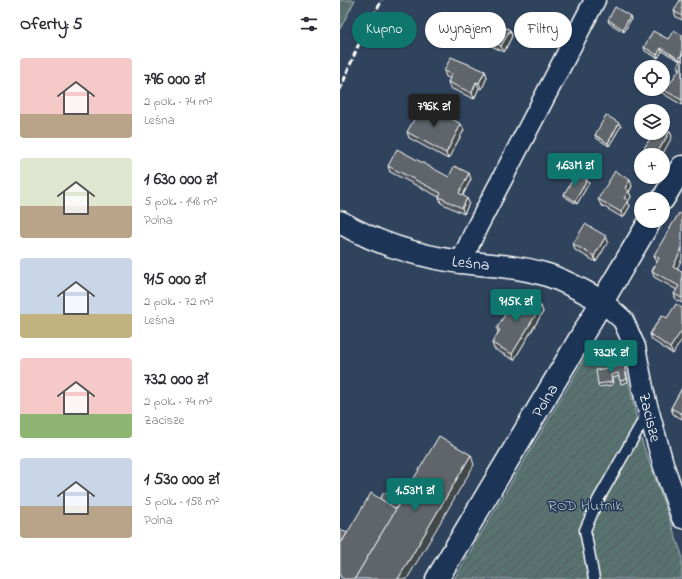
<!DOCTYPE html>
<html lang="pl">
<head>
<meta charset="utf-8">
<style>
  body { margin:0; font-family:"Indie Flower",sans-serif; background:#f2f2f3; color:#2b2b33; height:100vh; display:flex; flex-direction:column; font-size:15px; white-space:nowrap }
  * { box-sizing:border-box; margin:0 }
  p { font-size:13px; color:#7c7c81 }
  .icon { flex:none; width:22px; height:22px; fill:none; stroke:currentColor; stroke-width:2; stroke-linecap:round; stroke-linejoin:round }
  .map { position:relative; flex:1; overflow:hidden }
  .drawer { display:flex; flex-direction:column; background:#fff; width:340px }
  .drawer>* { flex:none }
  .banner { position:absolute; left:12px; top:12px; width:270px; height:36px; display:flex; gap:8px }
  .buttons { position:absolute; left:294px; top:60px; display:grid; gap:8px }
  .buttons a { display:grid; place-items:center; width:36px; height:36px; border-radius:50%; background:#fff; box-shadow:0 1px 3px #0004; font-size:20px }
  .price { position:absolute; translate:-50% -34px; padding:0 9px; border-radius:4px; background:#0f766e; color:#fff; font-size:13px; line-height:26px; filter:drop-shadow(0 1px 2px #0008) }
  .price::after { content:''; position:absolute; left:50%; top:24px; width:12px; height:9px; margin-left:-6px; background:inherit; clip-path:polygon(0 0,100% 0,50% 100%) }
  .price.current { background:#222; color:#fff }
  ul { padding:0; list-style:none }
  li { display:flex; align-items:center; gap:12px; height:100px; padding:0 20px }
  li span { display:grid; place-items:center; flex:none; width:112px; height:80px; border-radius:4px; color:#555 }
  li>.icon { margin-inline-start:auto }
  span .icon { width:48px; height:48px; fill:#fffc; stroke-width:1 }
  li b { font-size:17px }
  h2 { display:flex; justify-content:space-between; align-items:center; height:48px; padding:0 20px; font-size:17px }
  .chip { padding:0 14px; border-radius:18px; background:#fff; box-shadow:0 1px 3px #0004; font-size:14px; line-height:36px }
  .chip.current { background:#0f766e; color:#fff }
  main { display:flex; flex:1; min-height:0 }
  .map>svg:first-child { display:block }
  .forest { fill:url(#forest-crowns); stroke:#acb8b7 }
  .garden { fill:url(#garden-furrows); stroke:#acb8b7 }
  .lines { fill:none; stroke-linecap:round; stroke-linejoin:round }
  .lane-casing { stroke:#fff; stroke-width:13 }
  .street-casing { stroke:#fff; stroke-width:23 }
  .secondary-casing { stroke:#fff; stroke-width:25 }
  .lane { stroke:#1d3557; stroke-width:10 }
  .street { stroke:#1d3557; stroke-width:20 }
  .secondary { stroke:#1d3557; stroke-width:22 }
  .rail { stroke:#fff; stroke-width:3; stroke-dasharray:6 3; stroke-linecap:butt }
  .wall { fill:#51575b; stroke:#fff }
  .shaded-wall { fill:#42474a; stroke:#fff }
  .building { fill:#5e656a; stroke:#fff }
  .labels { text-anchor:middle; stroke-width:3; stroke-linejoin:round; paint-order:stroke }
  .street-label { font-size:16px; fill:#fff; stroke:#1d3557 }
  .park-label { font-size:16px; fill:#b4c0be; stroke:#1d3557 }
</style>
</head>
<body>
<main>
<section class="drawer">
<h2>Oferty: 5<svg class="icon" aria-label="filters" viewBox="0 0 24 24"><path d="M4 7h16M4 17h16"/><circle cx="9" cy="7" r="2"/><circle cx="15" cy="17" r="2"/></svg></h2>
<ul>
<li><span style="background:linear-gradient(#f6c9c9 70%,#b9a48a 0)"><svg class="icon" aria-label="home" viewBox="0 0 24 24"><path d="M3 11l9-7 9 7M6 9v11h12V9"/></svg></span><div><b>796 000 zł</b><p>2 pok. · 74 m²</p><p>Leśna</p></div></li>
<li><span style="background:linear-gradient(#dfe7d0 60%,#b9a48a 0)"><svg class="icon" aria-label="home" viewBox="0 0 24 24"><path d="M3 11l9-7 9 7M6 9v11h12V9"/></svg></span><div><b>1 630 000 zł</b><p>5 pok. · 148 m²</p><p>Polna</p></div></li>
<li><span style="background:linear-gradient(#c9d6e8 70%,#c2b280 0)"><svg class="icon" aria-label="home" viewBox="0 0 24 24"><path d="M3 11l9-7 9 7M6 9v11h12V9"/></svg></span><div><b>915 000 zł</b><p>2 pok. · 72 m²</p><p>Leśna</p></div></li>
<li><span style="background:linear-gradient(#f6c9c9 70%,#8fb573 0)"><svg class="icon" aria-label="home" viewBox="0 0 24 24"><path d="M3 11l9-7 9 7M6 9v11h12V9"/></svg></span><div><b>732 000 zł</b><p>2 pok. · 74 m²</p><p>Zacisze</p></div></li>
<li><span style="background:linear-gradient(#c9d6e8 60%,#b9a48a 0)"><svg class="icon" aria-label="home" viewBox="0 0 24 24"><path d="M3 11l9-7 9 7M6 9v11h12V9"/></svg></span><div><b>1 530 000 zł</b><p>5 pok. · 158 m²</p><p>Polna</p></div></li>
</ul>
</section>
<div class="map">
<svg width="342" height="579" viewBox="0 0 342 579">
  <defs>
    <pattern id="forest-crowns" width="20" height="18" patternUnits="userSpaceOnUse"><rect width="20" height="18" fill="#58726f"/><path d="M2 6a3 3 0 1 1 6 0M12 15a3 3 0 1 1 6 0" fill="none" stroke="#515b5a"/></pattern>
    <pattern id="garden-furrows" width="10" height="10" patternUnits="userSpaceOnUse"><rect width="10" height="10" fill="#58726f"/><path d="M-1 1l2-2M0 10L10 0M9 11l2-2" fill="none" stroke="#515b5a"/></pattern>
  </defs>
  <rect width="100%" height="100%" fill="#30435d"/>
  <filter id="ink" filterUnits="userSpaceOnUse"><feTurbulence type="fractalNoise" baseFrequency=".025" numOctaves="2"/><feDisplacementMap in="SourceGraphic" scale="8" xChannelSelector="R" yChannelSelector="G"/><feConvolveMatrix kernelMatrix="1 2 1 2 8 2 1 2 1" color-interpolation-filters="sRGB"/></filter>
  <g filter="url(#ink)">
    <polygon class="forest" points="0,0 15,0 0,29"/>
    <path class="garden" d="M258 346C269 346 275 347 283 354L300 436 342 555V579H114L248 353Z"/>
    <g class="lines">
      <defs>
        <polyline id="lane" points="254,579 245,530 258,500 308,412"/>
        <g id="street">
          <polyline points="121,262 137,227 255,0"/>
          <polyline points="262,301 283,320 295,347 305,398 324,467 342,518"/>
        </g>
        <g id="secondary">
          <polyline points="323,199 342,167"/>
          <path d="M0 222C37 244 78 256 120 262 149 265 177 266 204 274 225 280 244 292 262 301"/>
          <polyline points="97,579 310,221"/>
        </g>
      </defs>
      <use href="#lane" class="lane-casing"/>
      <use href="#street" class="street-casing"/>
      <use href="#secondary" class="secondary-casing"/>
      <use href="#lane" class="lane"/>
      <use href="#street" class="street"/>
      <use href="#secondary" class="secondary"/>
      <polyline class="rail" points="0,90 17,48 42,0"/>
    </g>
    <g class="wall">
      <polygon points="342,0 342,20 336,17 334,11"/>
      <polygon points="290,16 291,19 284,32 269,23 268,20"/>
      <polygon points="170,30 172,36 164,52 143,42 141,36"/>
      <polygon points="342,35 342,105 322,93 320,89 323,89 329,85 339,70 337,66 340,61 322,51 318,58 305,51 304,47"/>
      <polygon points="104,71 145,71 147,77 142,89 139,88 134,99 110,88 108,82 110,78 106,77"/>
      <polygon points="281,126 269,146 256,138 255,135"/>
      <polygon points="124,130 108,159 69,138 67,132"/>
      <polygon points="48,166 109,177 131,179 123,195 129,203 124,214 101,203 99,197 50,172"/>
      <polygon points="249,183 237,204 225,197 224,194"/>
      <polygon points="292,186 289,192 291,197 288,202 290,206 283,218 261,205 258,199"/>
      <polygon points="266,236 268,242 256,262 235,250 233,244"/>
      <polygon points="314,255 342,272 342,303 336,300 334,294 337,290 314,277 312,271 317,262 316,261"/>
      <polygon points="201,306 203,312 174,360 154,349 152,343 158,333 157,328"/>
      <polygon points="322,315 333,354 312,340 310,334"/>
      <polygon points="284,365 288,382 281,384 279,376 272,378 273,385 259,387 258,384"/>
      <polygon points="342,388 342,419 333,414 331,408"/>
    </g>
    <g class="shaded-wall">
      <polygon points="290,16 291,19 284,32 283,29"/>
      <polygon points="170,30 172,36 164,52 161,46"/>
      <polygon points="321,48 322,51 318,58 317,55"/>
      <polygon points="342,54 342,59 341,62 339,59"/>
      <polygon points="145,71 147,77 142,89 139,83"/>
      <polygon points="136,82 139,88 134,99 132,93"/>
      <polygon points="279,123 281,126 269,146 268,143"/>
      <polygon points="121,124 124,130 108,159 106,153"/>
      <polygon points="330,131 332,137 322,155 316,155"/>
      <polygon points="129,173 131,179 121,199 119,193"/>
      <polygon points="247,180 249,183 237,204 235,201"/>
      <polygon points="290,180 292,186 289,192 291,197 288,202 290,206 283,218 281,212 284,198 285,188"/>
      <polygon points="127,198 129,203 124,214 122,208"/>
      <polygon points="266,236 268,242 256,262 254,256"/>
      <polygon points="342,248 342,259 335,273 333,267"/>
      <polygon points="201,306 203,312 174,360 172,354"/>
      <polygon points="342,330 342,339 333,354 330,348"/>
      <polygon points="131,455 134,465 67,579 58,579"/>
    </g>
    <g class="building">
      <polygon points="340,0 342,0 342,16 334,11"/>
      <polygon points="275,7 290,16 283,29 268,20"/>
      <polygon points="149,19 170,30 161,46 141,36"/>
      <polygon points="334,30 342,35 342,54 339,59 321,48 317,55 304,47 313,31 328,39"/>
      <polygon points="111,57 145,71 139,83 136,82 132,93 108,82 112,74 104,71"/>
      <polygon points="341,59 342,60 342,100 322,89 323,89 323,82 329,85 340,68 337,66"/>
      <polygon points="83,103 121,124 106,153 67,132"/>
      <polygon points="266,115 279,123 268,143 255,135"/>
      <polygon points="323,128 330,131 316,155 308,155 302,152 313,133 323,133"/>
      <polygon points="57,149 109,177 114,166 129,173 119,193 127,198 122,208 99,197 101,193 48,166"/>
      <polygon points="275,171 290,180 285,188 289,191 284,198 288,200 281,212 258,199"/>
      <polygon points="236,174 247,180 235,201 224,194"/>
      <polygon points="339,213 342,215 342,248 333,267 342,272 342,298 334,294 339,286 312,271 319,258 314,255"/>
      <polygon points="245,224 266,236 254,256 233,244"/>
      <polygon points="178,292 201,306 172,354 152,343 160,330 157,328"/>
      <polygon points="336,304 342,308 342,330 330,348 310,334 322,315 327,318"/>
      <polygon points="284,365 287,379 280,381 278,373 271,375 272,382 258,384 256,370"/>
      <polygon points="342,388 342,414 331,408"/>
      <polygon points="99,436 131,455 58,579 17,579 15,578"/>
      <polygon points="44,492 60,502 56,509 40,499"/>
      <polygon points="31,493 56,509 15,578 16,579 4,579 0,577 0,545"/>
      <polygon points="0,529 7,533 0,545"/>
    </g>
  </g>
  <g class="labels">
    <g class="street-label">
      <text transform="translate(131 262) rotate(6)" y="6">Leśna</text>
      <text transform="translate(204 400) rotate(-59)" y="6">Polna</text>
      <text transform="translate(311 417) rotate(76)" y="6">Zacisze</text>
    </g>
    <g class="park-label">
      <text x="245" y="510">ROD Hutnik</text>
    </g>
  </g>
</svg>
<div class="buttons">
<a><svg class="icon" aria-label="locate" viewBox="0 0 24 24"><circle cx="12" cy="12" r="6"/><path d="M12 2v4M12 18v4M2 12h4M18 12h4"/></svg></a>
<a><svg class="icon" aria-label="layers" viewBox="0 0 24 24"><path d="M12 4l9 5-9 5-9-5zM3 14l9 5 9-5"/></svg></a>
<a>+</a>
<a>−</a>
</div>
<b class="price current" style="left:94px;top:128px">796K zł</b>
<b class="price" style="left:235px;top:187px">1.63M zł</b>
<b class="price" style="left:176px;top:323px">915K zł</b>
<b class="price" style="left:271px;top:374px">732K zł</b>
<b class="price" style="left:75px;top:512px">1.53M zł</b>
<div class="banner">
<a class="chip current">Kupno</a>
<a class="chip">Wynajem</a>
<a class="chip">Filtry</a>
</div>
</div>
</main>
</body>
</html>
